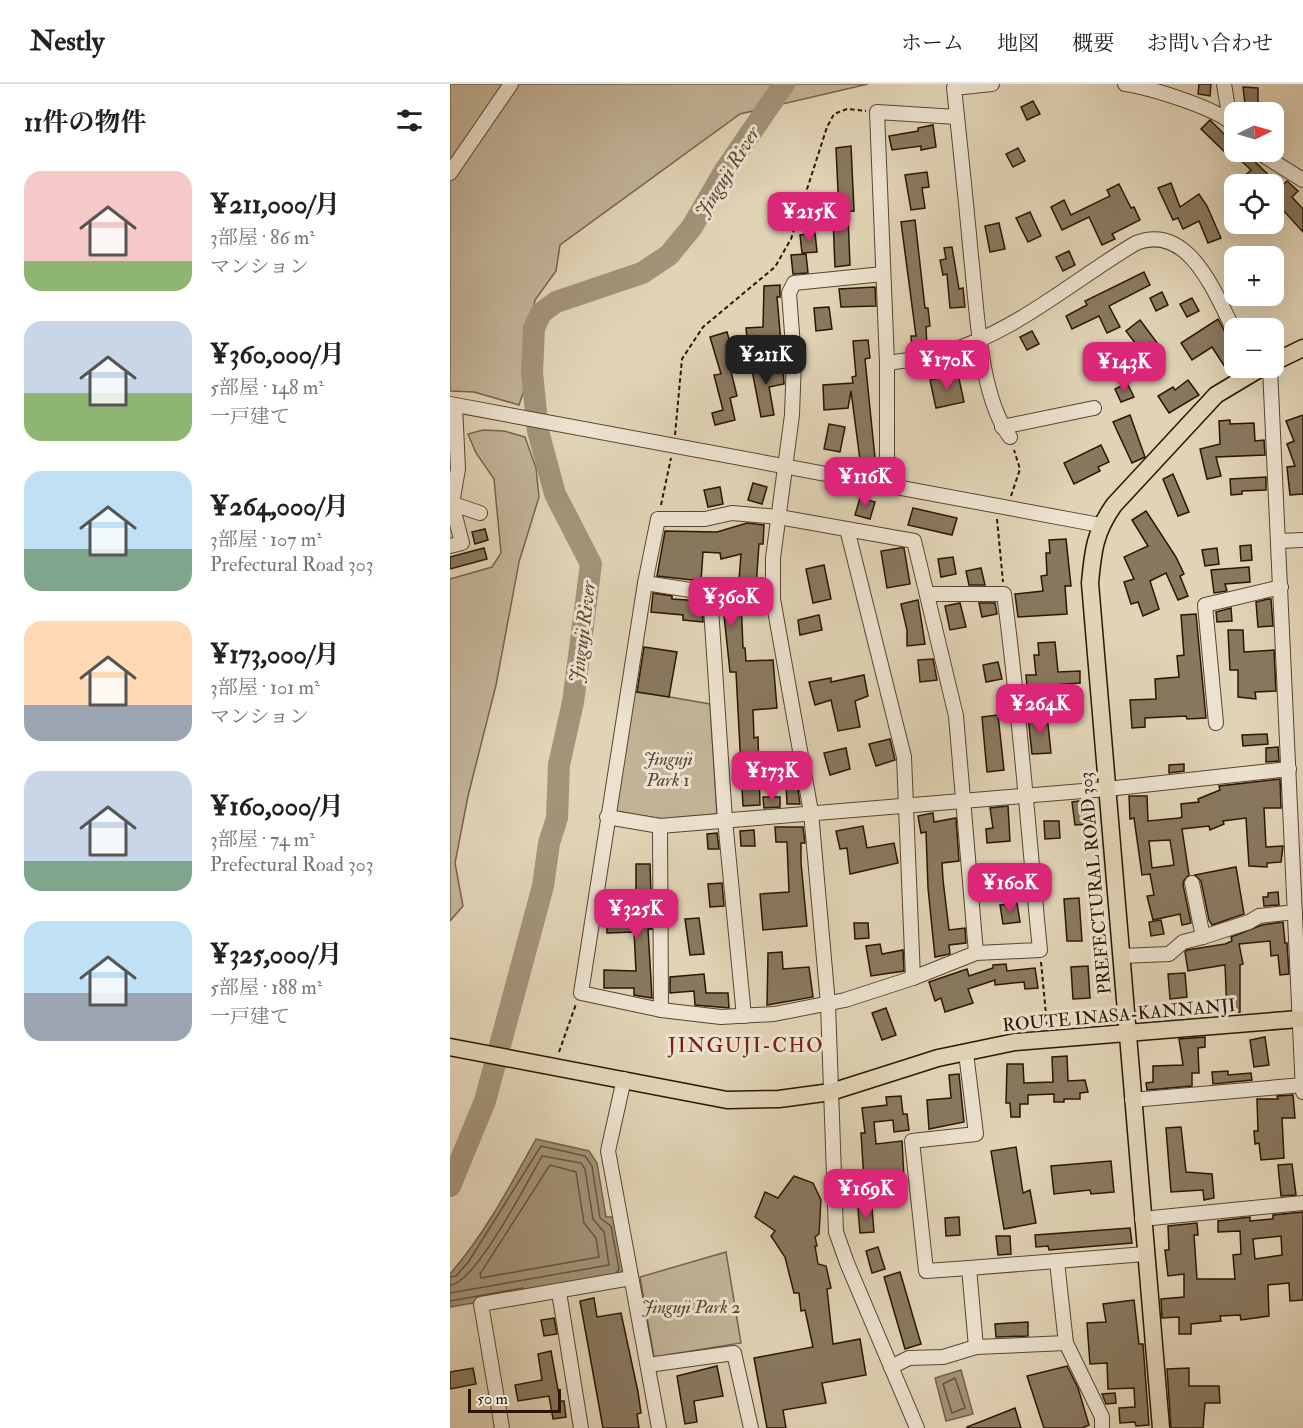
<!DOCTYPE html>
<html lang="ja">
<head>
<meta charset="utf-8">
<style>
  body { margin:0; font-family:"IM FELL Double Pica","Noto Serif JP",serif; background:#f6f6f6; color:#222; height:100vh; display:flex; flex-direction:column; font-size:22px; white-space:nowrap }
  * { box-sizing:border-box; margin:0 }
  p { font-size:20px; color:#767676 }
  .icon { flex:none; width:33px; height:33px; fill:none; stroke:currentColor; stroke-width:2; stroke-linecap:round; stroke-linejoin:round }
  .map { position:relative; flex:1; overflow:hidden }
  .details { display:flex; flex-direction:column; background:#fff; width:450px }
  .details>* { flex:none }
  .needle { width:39px; rotate:85deg }
  .buttons { position:absolute; left:774px; top:18px; display:grid; gap:12px }
  .buttons a { display:grid; place-items:center; width:60px; height:60px; border-radius:12px; background:#fff; box-shadow:0 6px 24px #0002; font-size:30px }
  .scale { position:absolute; left:18px; bottom:15px; width:93px; box-sizing:border-box; padding-left:6px; border:3px solid #2a1602; border-top:0; font-size:16px; line-height:21px; white-space:nowrap; color:#2a1602; -webkit-text-stroke:4px #ece2cf; paint-order:stroke }
  .price { position:absolute; translate:-50% -51px; padding:0 14px; border-radius:12px; background:#db2777; color:#fff; font-size:20px; line-height:39px; filter:drop-shadow(0 2px 3px #0008) }
  .price::after { content:''; position:absolute; left:50%; top:36px; width:18px; height:14px; margin-left:-9px; background:inherit; clip-path:polygon(0 0,100% 0,50% 100%) }
  .price.active { background:#222; color:#fff }
  ul { padding:0; list-style:none }
  li { display:flex; align-items:center; gap:18px; height:150px; padding:0 24px }
  li span { display:grid; place-items:center; flex:none; width:168px; height:120px; border-radius:18px; color:#555 }
  li>.icon { margin-inline-start:auto }
  span .icon { width:72px; height:72px; fill:#fffc; stroke-width:1 }
  li b { font-size:26px }
  h2 { display:flex; justify-content:space-between; align-items:center; height:72px; padding:0 24px; font-size:26px }
  header { display:flex; align-items:center; gap:36px; box-sizing:border-box; height:84px; padding:0 30px; background:#fff; border-bottom:2px solid #e0e0e0 }
  header strong { font-size:28px }
  nav { display:flex; gap:33px; margin-inline-start:auto; font-size:21px }
  main { display:flex; flex:1; min-height:0 }
  .map>svg:first-child { display:block }
  .green { fill:#c2b397; stroke:#76644c; stroke-width:1.5 }
  .water { fill:#a39378; stroke:#736149; stroke-width:1.5 }
  .lines { fill:none; stroke-linecap:round; stroke-linejoin:round }
  .shore { stroke:#66543d; stroke-width:1.5 }
  .river { stroke:#a39378; stroke-width:22 }
  .building { fill:#89785f; stroke:#2a1602; stroke-width:1.5; fill-rule:evenodd }
  .minor-casing { stroke:#58452f; stroke-width:16 }
  .major-casing { stroke:#2a1602; stroke-width:19 }
  .path { stroke:#2a1602; stroke-width:2; stroke-dasharray:4.5 3; stroke-linecap:butt }
  .minor { stroke:#ece2cf; stroke-width:14 }
  .major { stroke:#e1d3b5; stroke-width:16 }
  .labels { text-anchor:middle; stroke-width:6; stroke-linejoin:round; paint-order:stroke }
  .park-label { font-size:18px; font-style:italic; fill:#58452f; stroke:#ece2cf }
  .street-label { font-size:18px; fill:#2a1602; stroke:#ece2cf }
  .water-label { font-size:20px; font-style:italic; fill:#5a4831; stroke:#ece2cf }
  .neighbourhood-label { font-size:20px; letter-spacing:1.5px; fill:#7a1f14; stroke:#ece2cf }
</style>
</head>
<body>
<header>
<strong>Nestly</strong>
<nav><a>ホーム</a><a>地図</a><a>概要</a><a>お問い合わせ</a></nav>
</header>
<main>
<section class="details">
<h2>11件の物件<svg class="icon" aria-label="filters" viewBox="0 0 24 24"><path d="M4 7h16M4 17h16"/><circle cx="9" cy="7" r="2"/><circle cx="15" cy="17" r="2"/></svg></h2>
<ul>
<li><span style="background:linear-gradient(#f6c9c9 75%,#8fb573 0)"><svg class="icon" aria-label="home" viewBox="0 0 24 24"><path d="M3 11l9-7 9 7M6 9v11h12V9"/></svg></span><div><b>¥211,000/月</b><p>3部屋 · 86 m²</p><p>マンション</p></div></li>
<li><span style="background:linear-gradient(#c9d6e8 60%,#8fb573 0)"><svg class="icon" aria-label="home" viewBox="0 0 24 24"><path d="M3 11l9-7 9 7M6 9v11h12V9"/></svg></span><div><b>¥360,000/月</b><p>5部屋 · 148 m²</p><p>一戸建て</p></div></li>
<li><span style="background:linear-gradient(#bfe0f5 65%,#7fa58c 0)"><svg class="icon" aria-label="home" viewBox="0 0 24 24"><path d="M3 11l9-7 9 7M6 9v11h12V9"/></svg></span><div><b>¥264,000/月</b><p>3部屋 · 107 m²</p><p>Prefectural Road 303</p></div></li>
<li><span style="background:linear-gradient(#ffd9b3 70%,#9aa5b1 0)"><svg class="icon" aria-label="home" viewBox="0 0 24 24"><path d="M3 11l9-7 9 7M6 9v11h12V9"/></svg></span><div><b>¥173,000/月</b><p>3部屋 · 101 m²</p><p>マンション</p></div></li>
<li><span style="background:linear-gradient(#c9d6e8 75%,#7fa58c 0)"><svg class="icon" aria-label="home" viewBox="0 0 24 24"><path d="M3 11l9-7 9 7M6 9v11h12V9"/></svg></span><div><b>¥160,000/月</b><p>3部屋 · 74 m²</p><p>Prefectural Road 303</p></div></li>
<li><span style="background:linear-gradient(#bfe0f5 60%,#9aa5b1 0)"><svg class="icon" aria-label="home" viewBox="0 0 24 24"><path d="M3 11l9-7 9 7M6 9v11h12V9"/></svg></span><div><b>¥325,000/月</b><p>5部屋 · 188 m²</p><p>一戸建て</p></div></li>
</ul>
</section>
<div class="map">
<svg width="853" height="1344" viewBox="0 0 853 1344">
  <rect width="100%" height="100%" fill="#e1d3b5"/>
  <filter id="stains"><feTurbulence type="fractalNoise" baseFrequency=".00333" numOctaves="4"/><feColorMatrix values="0 0 0 0 .2 0 0 0 0 .09 0 0 0 0 .02 0 0 0 .5 -.17"/></filter>
  <radialGradient id="worn" r=".72"><stop offset=".6" stop-color="#630" stop-opacity="0"/><stop offset="1" stop-color="#630" stop-opacity=".3"/></radialGradient>
  <g class="green">
    <polygon points="0,0 418,0 290,30 110,161 106,187 85,216 78,254 82,283 69,321 24,308 0,307"/>
    <polygon points="33,346 54,347 75,353 86,384 89,413 69,478 46,601 18,712 5,779 13,822 0,837 0,495 42,483 51,469 44,395 26,369 18,350"/>
    <polygon points="185,607 260,620 267,730 211,735 165,727"/>
    <polygon points="276,1168 291,1259 204,1273 190,1193"/>
  </g>
  <g class="water">
    <path d="M86 1055 139 1067 147 1079 156 1133H165L176 1189 169 1194 0 1223V1190C35 1150 60 1102 86 1055Z"/>
    <polygon points="511,1286 523,1330 496,1337 485,1294"/>
  </g>
  <g class="lines">
    <g class="shore">
      <polygon points="100,1081 126,1088 134,1139 146,1154 149,1173 31,1194 30,1190"/>
      <polyline points="0,1193 6,1192 19,1177 91,1062 135,1072 142,1082 150,1134 161,1142 169,1185 167,1188"/>
      <path d="M0 1201C25 1200 79 1095 92 1072L131 1079 135 1085 143 1135 154 1148 159 1181 0 1209"/>
      <polyline points="0,1217 73,1204"/>
      <polygon points="505,1294 515,1324 502,1329 493,1300"/>
    </g>
    <polyline class="river" points="0,1102 35,1017 93,802 99,759 107,734 109,681 123,618 141,480 105,410 88,347 82,289 84,244 91,229 106,218 192,189 219,171 242,143 274,88 334,0"/>
  </g>
  <g class="building">
    <polygon points="749,0 761,0 760,12 748,10"/>
    <polygon points="793,3 808,4 808,28 796,28"/>
    <polygon points="583,17 590,30 577,36 571,23"/>
    <polygon points="760,36 784,60 783,68 799,68 800,73 831,103 837,97 848,107 842,113 853,125 853,148 833,126 824,135 824,100 786,100 801,86 782,68 779,72 751,45"/>
    <polygon points="483,41 486,63 471,66 471,62 442,66 439,52 468,47 468,44"/>
    <polygon points="401,62 404,127 389,128 386,64"/>
    <polygon points="568,64 575,77 563,83 556,70"/>
    <polygon points="477,88 479,103 472,104 475,124 461,126 455,91"/>
    <polygon points="721,99 730,123 749,110 757,122 771,154 758,159 749,137 733,145 728,134 723,136 708,104"/>
    <polygon points="669,100 681,124 684,123 690,136 662,150 665,155 652,161 639,133 612,146 601,123 614,116 621,131 660,112 657,106"/>
    <polygon points="580,128 591,152 578,158 566,134"/>
    <polygon points="398,132 400,181 385,183 383,134"/>
    <polygon points="465,136 475,224 478,224 480,242 476,243 477,264 462,266 461,252 466,252 451,138"/>
    <polygon points="549,139 555,165 540,168 535,142"/>
    <polygon points="365,149 367,168 352,169 350,151"/>
    <polygon points="502,163 509,205 513,204 515,223 500,224 497,190 493,191 490,176 496,175 494,164"/>
    <polygon points="619,167 625,181 613,187 606,173"/>
    <polygon points="356,170 358,189 343,190 341,171"/>
    <polygon points="694,188 700,201 659,222 670,243 657,249 649,232 622,245 616,232 637,221 635,217"/>
    <polygon points="330,201 330,213 327,213 331,259 298,262 296,244 313,243 314,202"/>
    <polygon points="425,203 426,222 391,223 389,205"/>
    <polygon points="712,208 718,221 706,227 700,214"/>
    <polygon points="742,214 749,227 737,233 730,220"/>
    <polygon points="379,223 382,245 366,247 364,224"/>
    <polygon points="768,235 784,265 784,282 777,286 762,263 742,276 731,259"/>
    <polygon points="690,236 714,268 700,279 676,247"/>
    <polygon points="582,247 589,260 577,266 570,253"/>
    <polygon points="277,248 284,273 278,275 287,312 280,314 285,336 265,341 262,329 273,326 264,291 271,290 260,253"/>
    <polygon points="418,256 420,274 415,275 425,374 410,376 401,307 398,324 374,326 373,301 403,299 402,293 406,292 403,257"/>
    <polygon points="648,261 658,281 646,288 635,268"/>
    <polygon points="313,279 314,286 333,282 334,300 319,303 324,331 311,333 301,281"/>
    <polygon points="508,290 514,318 486,324 480,296"/>
    <polygon points="738,296 749,311 719,329 708,312 723,303 725,306"/>
    <polygon points="677,299 684,313 671,318 665,305"/>
    <polygon points="680,331 695,373 682,379 663,338"/>
    <polygon points="853,331 853,410 840,411 837,383 845,382 837,360 844,357 836,337"/>
    <polygon points="780,336 780,340 804,339 805,357 814,356 815,371 766,373 771,392 757,395 750,365 770,360 769,337"/>
    <polygon points="379,340 395,343 390,368 374,365"/>
    <polygon points="651,361 659,378 648,383 650,387 624,400 614,379"/>
    <polygon points="723,390 739,428 728,432 713,395"/>
    <polygon points="816,393 816,406 792,407 792,410 781,411 780,395"/>
    <polygon points="303,399 317,403 312,420 298,416"/>
    <polygon points="270,403 273,420 258,423 254,406"/>
    <polygon points="410,414 425,418 420,435 405,431"/>
    <polygon points="463,424 507,434 502,451 458,441"/>
    <polygon points="696,427 726,473 734,490 730,492 738,512 728,516 716,489 700,497 709,525 693,532 688,518 681,520 674,498 684,495 674,473 698,462 682,436"/>
    <polygon points="297,439 314,441 313,460 309,460 305,517 291,516 293,564 295,564 296,577 323,576 327,624 303,626 304,654 308,653 310,721 293,722 286,588 280,588 274,531 277,530 279,495 289,496 291,470 271,475 270,469 253,468 251,497 207,492 215,447 267,448"/>
    <polygon points="35,445 38,456 25,460 22,448"/>
    <polygon points="616,455 621,502 615,502 617,530 568,533 565,510 593,507 591,492 597,491 596,469 600,469 599,456"/>
    <polygon points="801,461 802,476 791,477 790,462"/>
    <polygon points="34,464 37,475 0,485 0,473"/>
    <polygon points="450,464 454,464 460,500 437,504 431,467"/>
    <polygon points="767,464 769,480 755,482 752,466"/>
    <polygon points="503,473 506,490 491,493 488,475"/>
    <polygon points="374,481 381,515 363,519 356,485"/>
    <polygon points="799,483 800,498 775,500 777,507 764,509 761,486"/>
    <polygon points="531,484 535,501 519,501 516,487"/>
    <polygon points="203,509 222,512 222,515 252,517 253,538 233,536 233,531 201,528"/>
    <polygon points="818,515 821,515 823,542 808,543 806,518"/>
    <polygon points="468,516 475,560 457,562 457,546 451,520"/>
    <polygon points="510,519 516,543 500,546 495,522"/>
    <polygon points="529,519 545,519 547,530 532,533"/>
    <polygon points="781,524 782,537 767,538 766,528"/>
    <polygon points="746,530 756,634 737,635 736,632 695,634 695,643 682,644 680,616 706,615 705,595 729,593 727,572 734,571 731,531"/>
    <polygon points="369,531 372,546 350,551 348,536"/>
    <polygon points="778,546 793,546 794,568 824,566 826,607 805,608 806,615 788,613 788,586 780,586"/>
    <polygon points="605,558 608,588 630,587 630,599 577,603 576,591 586,591 584,571 589,571 588,559"/>
    <polygon points="194,563 227,568 219,613 187,608"/>
    <polygon points="483,575 487,596 470,598 468,576"/>
    <polygon points="548,578 552,595 536,598 533,581"/>
    <polygon points="414,591 418,612 405,617 410,643 388,647 381,616 365,621 359,598 381,594 381,598"/>
    <polygon points="548,631 554,686 537,688 532,633"/>
    <polygon points="597,631 601,669 582,670 578,633"/>
    <polygon points="817,650 818,660 793,662 792,651"/>
    <polygon points="440,655 445,676 426,682 419,660"/>
    <polygon points="828,663 829,677 816,678 816,664"/>
    <polygon points="396,664 400,685 380,691 374,669"/>
    <polygon points="734,680 734,687 719,689 719,681"/>
    <path d="M830 695 831 724H814L816 763 833 762 831 778 817 779V783L799 782 796 734 773 737 774 740 760 746 759 742 732 745 739 791 734 796 733 801 741 839 732 841 730 830 703 836 697 812 704 811 700 790 692 791 684 734 680 735 679 712H697L698 737 729 734 732 733 731 720 749 718 748 715 770 706 769 702ZM720 756 724 781 702 784 699 757Z"/>
    <polygon points="347,699 350,720 337,720 336,700"/>
    <polygon points="313,713 330,713 330,723 314,724"/>
    <polygon points="637,716 640,740 625,741 622,718"/>
    <polygon points="558,722 560,757 537,759 536,745 543,744 540,724"/>
    <polygon points="483,729 484,738 506,734 509,777 492,779 493,796 499,846 515,844 516,859 499,861 500,870 485,873 478,804 476,748 471,749 468,732"/>
    <polygon points="594,737 609,737 610,754 595,755"/>
    <polygon points="413,742 417,764 444,759 448,779 400,790 397,764 390,765 386,747"/>
    <polygon points="325,743 353,743 355,759 351,759 351,779 357,842 313,846 310,810 339,808 337,758 326,758"/>
    <polygon points="304,746 305,762 291,762 290,747"/>
    <polygon points="267,749 269,765 258,765 257,750"/>
    <polygon points="186,780 200,780 202,845 198,845 202,914 184,911 184,904 154,904 154,886 186,887 184,848 157,849 157,837 182,836 182,830 186,830"/>
    <polygon points="786,783 794,830 762,841 759,836 751,797 745,791"/>
    <polygon points="272,799 274,822 260,823 258,800"/>
    <polygon points="828,808 829,821 814,822 813,813 818,813 818,809"/>
    <polygon points="629,814 632,857 617,857 614,815"/>
    <polygon points="567,819 570,838 553,840 550,821"/>
    <polygon points="249,834 254,870 240,871 235,835"/>
    <polygon points="711,836 714,850 701,852 699,838"/>
    <polygon points="833,838 835,859 837,859 839,890 830,891 828,871 821,872 820,857 789,860 793,880 790,881 790,928 777,929 775,881 738,887 735,868 737,866 775,860 782,857 781,853 812,841"/>
    <polygon points="404,839 418,839 419,854 405,855"/>
    <polygon points="430,860 432,870 453,866 454,887 421,892 416,862"/>
    <polygon points="332,868 333,885 359,883 363,913 317,921 318,869"/>
    <polygon points="556,880 557,887 585,884 588,904 575,905 574,898 545,901 545,896 518,905 523,919 495,928 491,914 485,917 479,898 517,885 519,892 543,884 543,881"/>
    <polygon points="638,882 640,914 623,915 621,883"/>
    <polygon points="735,889 737,913 720,915 718,890"/>
    <polygon points="254,890 256,909 278,909 279,924 245,921 244,907 220,909 220,893"/>
    <polygon points="436,924 446,951 432,956 422,929"/>
    <polygon points="755,953 755,963 748,964 749,989 742,989 742,1002 697,1006 696,999 703,998 703,982 733,981 729,955"/>
    <polygon points="815,953 819,981 804,983 800,956"/>
    <polygon points="617,972 618,997 635,996 638,1008 630,1009 630,1015 614,1015 614,1018 604,1018 604,1010 578,1011 578,1020 570,1020 570,1033 561,1033 560,1019 556,1019 557,980 573,980 574,999 603,998 602,973"/>
    <polygon points="778,987 778,991 801,989 802,996 763,1000 762,988"/>
    <polygon points="509,990 514,1038 479,1045 477,1016 501,1014 499,991"/>
    <polygon points="843,1011 845,1034 832,1034 834,1074 811,1076 809,1059 805,1060 804,1047 808,1047 807,1015 828,1015 827,1012"/>
    <polygon points="451,1012 453,1030 457,1030 459,1046 444,1048 443,1036 424,1038 426,1060 452,1057 455,1112 441,1113 439,1094 414,1097 411,1049 415,1049 412,1024 437,1021 436,1013"/>
    <polygon points="731,1043 736,1088 762,1090 764,1114 754,1116 753,1106 721,1108 716,1044"/>
    <polygon points="566,1063 573,1109 580,1106 586,1139 554,1145 541,1067"/>
    <polygon points="661,1077 664,1108 641,1110 640,1106 604,1110 601,1082"/>
    <polygon points="842,1080 846,1111 831,1112 828,1081"/>
    <polygon points="344,1092 363,1099 371,1116 369,1150 365,1153 367,1162 365,1162 368,1180 376,1182 381,1204 377,1205 383,1260 410,1255 416,1291 372,1299 376,1319 333,1326 336,1344 317,1344 304,1274 363,1263 355,1226 351,1227 349,1209 344,1209 335,1173 321,1152 325,1147 305,1133 315,1108 328,1114"/>
    <polygon points="422,1124 424,1148 410,1149 408,1125"/>
    <path d="M853 1128V1216L840 1217 839 1199 818 1201 819 1232 791 1236 790 1231 770 1232 771 1237 741 1240V1250H729V1233L712 1234 711 1215 734 1213V1190L718 1192 715 1166H719L718 1142 747 1139 748 1151H744L747 1195H785L783 1171 791 1170 790 1147 768 1148V1137L800 1133V1137L823 1135V1131ZM831 1152 832 1171 805 1175 803 1155Z"/>
    <polygon points="509,1133 510,1151 496,1152 495,1134"/>
    <polygon points="680,1144 682,1159 599,1166 598,1162 586,1163 585,1151"/>
    <polygon points="546,1152 560,1152 561,1170 548,1171"/>
    <polygon points="428,1163 435,1185 422,1189 416,1167"/>
    <polygon points="450,1188 471,1260 455,1265 434,1193"/>
    <polygon points="144,1214 147,1233 171,1229 188,1308 191,1329 187,1330 189,1344 153,1344 130,1217"/>
    <polygon points="684,1216 689,1260 693,1260 699,1341 686,1342 685,1338 670,1339 669,1324 685,1323 684,1304 658,1305 657,1279 640,1280 637,1239 656,1238 653,1220"/>
    <polygon points="104,1234 107,1250 94,1252 91,1236"/>
    <polygon points="578,1238 578,1252 546,1253 545,1240"/>
    <polygon points="101,1267 110,1317 114,1317 116,1333 103,1335 99,1312 68,1317 65,1301 92,1296 88,1270"/>
    <polygon points="267,1282 273,1312 244,1317 247,1338 235,1340 227,1292"/>
    <polygon points="617,1282 628,1304 639,1341 632,1344 594,1344 577,1292"/>
    <polygon points="23,1284 26,1300 0,1305 0,1288"/>
    <polygon points="739,1284 739,1302 769,1302 770,1319 755,1319 753,1344 721,1344 717,1285"/>
    <polygon points="665,1309 666,1319 656,1320 652,1310"/>
    <polygon points="565,1324 571,1344 518,1344 517,1343"/>
  </g>
  <g class="lines">
    <defs>
      <g id="minor">
        <path d="M542 0 504 4C510 60 516 116 521 172 527 223 529 312 560 353"/>
        <path d="M675 0C698 3 771 25 784 42"/>
        <polyline points="774,0 780,36"/>
        <polyline points="808,68 853,96"/>
        <polyline points="0,89 61,0"/>
        <polyline points="433,190 344,199 339,209 344,276 342,331 323,474 323,515 361,728 378,920 386,1148 397,1179 467,1344"/>
        <polyline points="437,279 427,28 507,33"/>
        <polyline points="820,284 853,1008"/>
        <polyline points="0,320 650,441"/>
        <polyline points="552,343 644,324"/>
        <path d="M437 400V279C455 276 474 275 491 270 565 249 622 197 686 159 739 138 765 210 784 246"/>
        <polyline points="0,419 30,429"/>
        <polyline points="397,445 454,673 463,894"/>
        <polyline points="828,457 853,456"/>
        <polyline points="0,462 12,459 2,420 8,385 5,321"/>
        <polyline points="195,499 260,509 275,736 294,932"/>
        <path d="M477 510H554C570 628 578 747 590 866L526 869 463 894 395 916 324 930 271 933 211 926 131 909 195 499 208 435H255L282 429 329 433 464 457 506 632 526 869"/>
        <polyline points="766,639 755,521 831,503"/>
        <polyline points="157,733 210,742 657,705 839,685"/>
        <polyline points="210,742 211,926"/>
        <polyline points="753,853 799,838 809,832 845,828"/>
        <polyline points="671,872 719,870 733,858 753,853 742,799"/>
        <polyline points="516,969 526,1050 462,1057 476,1187 519,1184"/>
        <polyline points="174,995 158,1067 209,1344"/>
        <polyline points="682,1016 853,1001"/>
        <polyline points="692,1135 853,1119"/>
        <polyline points="607,1178 616,1259 652,1333 652,1344"/>
        <polyline points="109,1208 131,1344"/>
        <polyline points="526,1263 519,1184 695,1170"/>
        <polyline points="198,1281 284,1269 301,1344"/>
        <polyline points="441,1283 459,1274 493,1273 526,1263 616,1259"/>
        <polyline points="52,1344 31,1220 181,1194"/>
      </g>
      <g id="major">
        <polyline points="824,278 853,264"/>
        <polyline points="0,963 277,1016 329,1015 381,1008 488,974 565,958 849,935"/>
        <path d="M711 1344 640 499C643 466 645 448 664 421L766 311 811 284"/>
      </g>
    </defs>
    <use href="#minor" class="minor-casing"/>
    <use href="#major" class="major-casing"/>
    <g class="path">
      <polyline points="225,351 232,275 253,243 325,183 341,155 377,43 384,30 397,25 416,27"/>
      <polyline points="561,412 570,385 564,366"/>
      <polyline points="211,421 221,374"/>
      <polyline points="547,435 553,498"/>
      <polyline points="591,878 597,941"/>
      <polyline points="109,968 126,920"/>
    </g>
    <use href="#minor" class="minor"/>
    <use href="#major" class="major"/>
  </g>
  <g class="labels">
    <g class="park-label">
      <text x="218" y="681">Jinguji<tspan x="218" dy="21">Park 1</tspan></text>
      <text x="241" y="1229">Jinguji Park 2</text>
    </g>
    <g class="street-label">
      <text transform="translate(645 799) rotate(-95)" y="6">PREFECTURAL ROAD 303</text>
      <text transform="translate(669 931) rotate(-5)" y="6">ROUTE INASA-KANNANJI</text>
    </g>
    <g class="water-label">
      <text transform="translate(277 88) rotate(-58)" y="7">Jinguji River</text>
      <text transform="translate(132 548) rotate(-83)" y="7">Jinguji River</text>
    </g>
    <g class="neighbourhood-label">
      <text x="296" y="968">JINGUJI-CHO</text>
    </g>
  </g>
  <rect width="100%" height="100%" filter="url(#stains)"/>
  <rect width="100%" height="100%" fill="url(#worn)"/>
</svg>
<div class="buttons">
<a><svg class="needle" viewBox="-14 -14 28 28"><path d="M0-13l5 13h-10z" fill="#e53935"/><path d="M0 13l5-13h-10z" fill="#767676"/></svg></a>
<a><svg class="icon" aria-label="locate" viewBox="0 0 24 24"><circle cx="12" cy="12" r="6"/><path d="M12 2v4M12 18v4M2 12h4M18 12h4"/></svg></a>
<a>+</a>
<a>−</a>
</div>
<div class="scale">50 m</div>
<b class="price" style="left:359px;top:159px">¥215K</b>
<b class="price active" style="left:316px;top:302px">¥211K</b>
<b class="price" style="left:497px;top:307px">¥170K</b>
<b class="price" style="left:674px;top:309px">¥143K</b>
<b class="price" style="left:415px;top:424px">¥116K</b>
<b class="price" style="left:281px;top:544px">¥360K</b>
<b class="price" style="left:590px;top:651px">¥264K</b>
<b class="price" style="left:322px;top:718px">¥173K</b>
<b class="price" style="left:560px;top:830px">¥160K</b>
<b class="price" style="left:186px;top:856px">¥325K</b>
<b class="price" style="left:416px;top:1136px">¥169K</b>
</div>
</main>
</body>
</html>
